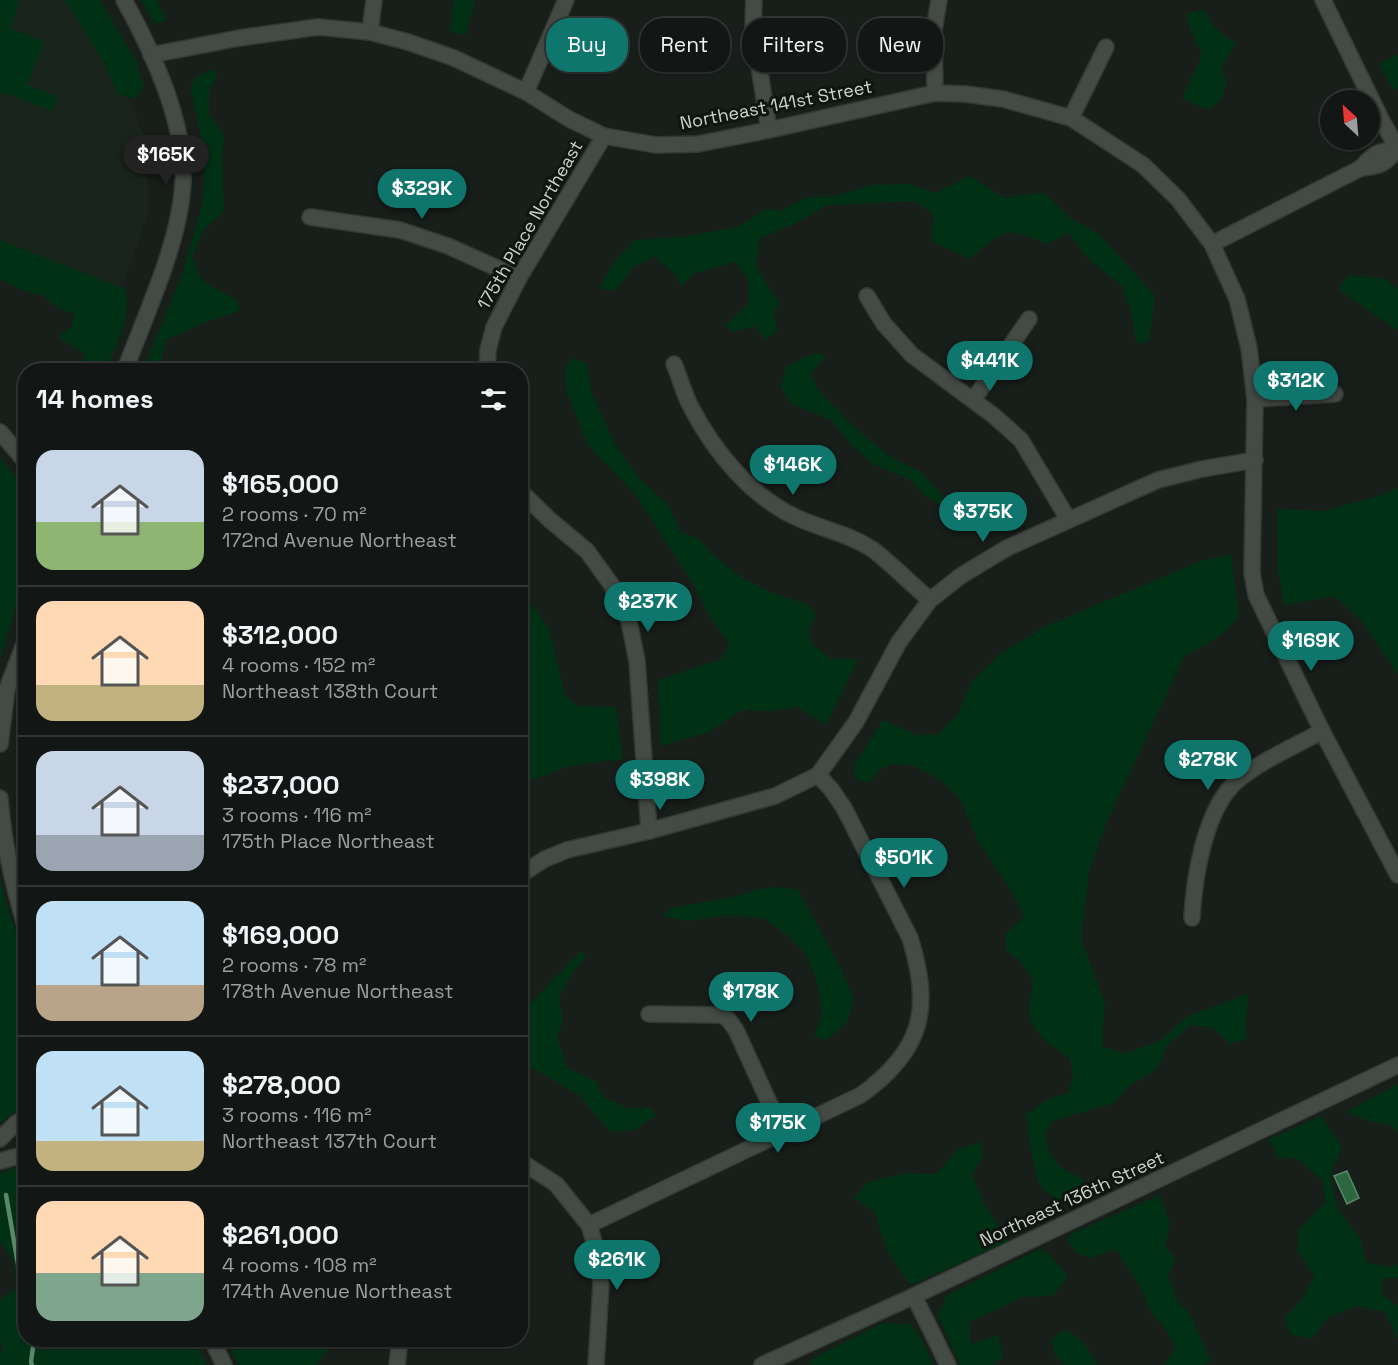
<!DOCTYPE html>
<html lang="en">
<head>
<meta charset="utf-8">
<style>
  body { margin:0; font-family:"Space Grotesk",sans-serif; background:#1b1f1d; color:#f1f3f6; height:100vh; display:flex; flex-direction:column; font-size:22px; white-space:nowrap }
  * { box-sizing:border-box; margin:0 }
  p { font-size:20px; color:#9c9fa0 }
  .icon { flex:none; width:33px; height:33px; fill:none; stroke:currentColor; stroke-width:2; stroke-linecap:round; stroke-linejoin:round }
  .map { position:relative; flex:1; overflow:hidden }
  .sheet { position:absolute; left:18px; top:363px; width:510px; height:984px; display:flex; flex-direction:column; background:#121614; border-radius:24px; box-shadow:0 2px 4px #0004,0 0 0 2px #313534 }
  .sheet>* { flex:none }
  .guide { position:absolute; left:546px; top:18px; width:570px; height:54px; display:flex; gap:12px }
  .needle { width:39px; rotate:334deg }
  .tools { position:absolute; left:1320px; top:90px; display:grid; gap:12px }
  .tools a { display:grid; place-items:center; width:60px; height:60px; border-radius:50%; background:#121614; box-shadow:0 2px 4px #0004,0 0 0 2px #313534; font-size:30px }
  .price { position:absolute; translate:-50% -51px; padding:0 14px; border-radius:21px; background:#0f766e; color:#fff; font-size:20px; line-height:39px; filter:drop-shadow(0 2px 3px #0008) }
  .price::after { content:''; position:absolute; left:50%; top:36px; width:18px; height:14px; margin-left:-9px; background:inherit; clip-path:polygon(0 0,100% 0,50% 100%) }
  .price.selected { background:#222; color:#fff }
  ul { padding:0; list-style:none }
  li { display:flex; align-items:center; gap:18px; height:150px; padding:0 18px }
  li+li { border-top:2px solid #313534 }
  li span { display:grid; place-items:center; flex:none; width:168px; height:120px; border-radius:18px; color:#555 }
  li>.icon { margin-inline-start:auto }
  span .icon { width:72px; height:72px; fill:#fffc; stroke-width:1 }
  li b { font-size:26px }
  h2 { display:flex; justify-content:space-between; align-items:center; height:72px; padding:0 18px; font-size:26px }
  .tag { padding:0 21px; border-radius:24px; background:#121614; box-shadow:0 2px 4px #0004,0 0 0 2px #313534; font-size:21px; line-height:54px }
  .tag.selected { background:#0f766e; color:#fff }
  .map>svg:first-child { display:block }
  .built { fill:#19251c }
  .green { fill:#013115 }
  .water { fill:#2c6740; stroke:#5d876b; stroke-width:1.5 }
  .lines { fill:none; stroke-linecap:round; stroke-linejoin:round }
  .stream { stroke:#5d876b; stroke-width:4.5 }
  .minor-casing { stroke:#343935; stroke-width:18 }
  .minor { stroke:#444b45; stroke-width:15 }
  .labels { text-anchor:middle; stroke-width:6; stroke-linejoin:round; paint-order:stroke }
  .street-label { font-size:18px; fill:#ced3cf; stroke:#0f1511 }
</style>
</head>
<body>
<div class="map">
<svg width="1398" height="1365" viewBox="0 0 1398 1365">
  <rect width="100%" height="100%" fill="#181e1a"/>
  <polygon class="built" points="0,0 84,0 109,49 144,137 149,209 119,297 0,252"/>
  <g class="green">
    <polygon points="0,0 20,0 10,28 44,41 27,85 58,97 53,111 0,92"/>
    <polygon points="65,0 100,0 135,59 144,86 135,99 118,94 104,63"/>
    <polygon points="141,0 157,0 167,20 154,24"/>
    <polygon points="454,0 475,0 465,36 450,30"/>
    <polygon points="1205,10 1213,26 1236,44 1221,68 1226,82 1222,99 1207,110 1182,98 1202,56 1187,21 1187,13"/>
    <polygon points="1398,54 1398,88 1394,91 1379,64"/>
    <polygon points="213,69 217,76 209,91 209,114 224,136 222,159 224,211 203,231 192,257 201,280 235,299 241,310 203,323 166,340 159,370 143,370 183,272 203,201 205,151 190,88 196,77"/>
    <path d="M970 176 1003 197 1044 193 1073 220 1099 234 1155 296 1149 342 1136 343 1132 316 1123 287 1087 258 1069 233 1047 244C1003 225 1005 230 970 259L931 241 934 215 915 201 828 205 794 224 760 238 756 266 780 305 774 310 777 331 765 340 755 326 733 332 725 325 748 304V280L736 262 695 273 681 286 676 275 654 256 633 268 615 291 599 288 615 261 635 240 687 236 738 227 766 209 782 211 807 197 836 196 871 185 910 184 935 193Z"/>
    <path d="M0 240 125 289C132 317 116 345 106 370H81L84 353 65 342 58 336 71 328 74 314 58 308 42 295 24 291 0 279Z"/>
    <polygon points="1349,275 1383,278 1398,289 1398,331 1338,289"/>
    <polygon points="822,353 826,357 810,373 818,390 854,427 892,458 921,472 944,497 941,505 925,496 910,480 873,464 850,443 831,420 792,404 781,387 786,367 807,356"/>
    <polygon points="571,358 586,363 592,394 617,448 638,477 668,505 681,532 699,539 711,553 741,577 775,594 807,604 816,613 808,632 812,644 831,659 858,659 826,725 797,707 773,711 742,710 709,732 661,746 658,680 721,659 730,644 710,618 695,587 636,495 587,444 567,392 565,369"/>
    <polygon points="0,458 26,489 25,575 0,660"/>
    <polygon points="1398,488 1398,675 1361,620 1334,596 1284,605 1278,571 1277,509 1324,511 1378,496"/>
    <path d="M1231 554 1239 617 1221 635 1184 657 1107 821 1089 871 1081 939 1105 1003 1102 1046 1124 1054 1160 1041 1188 1016 1248 994 1245 1039 1230 1044 1213 1028 1191 1025 1168 1044 1157 1069 1129 1086 1114 1103 1052 1121C1050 1126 1045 1133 1046 1139 1048 1161 1065 1172 1084 1179L1076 1193 1058 1202 1040 1186 1033 1163 1026 1115 1048 1099 1068 1093 1073 1077 1070 1058C1052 1047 1029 1032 1029 1009 1030 999 1032 989 1033 980L1020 961 1006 950V933L1024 918 1012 892 977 839 961 800 942 781 912 765 892 764 877 771 870 783 855 779V763L883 720 917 735 939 734 958 714 972 681 1001 653 1044 627 1201 561Z"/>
    <polygon points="520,596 530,602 549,628 565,695 577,706 616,707 623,759 570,766 521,784"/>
    <path d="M25 710V840C17 798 17 752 25 710Z"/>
    <polygon points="0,875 5,901 25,957 25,1105 0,1123"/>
    <polygon points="769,887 798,889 841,969 854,999 846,1024 826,1040 814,1036 822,1015 818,985 807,955 788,936 763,918 730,915 688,921 663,916 671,908 728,898"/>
    <polygon points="581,951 587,957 573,971 559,998 563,1021 557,1037 567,1068 596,1081 603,1097 628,1108 651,1108 655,1116 632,1131 609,1131 580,1096 543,1074 521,1063 521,1013"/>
    <polygon points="1398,1084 1398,1134 1392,1126 1369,1121 1346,1112"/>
    <polygon points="1321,1116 1342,1147 1330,1176 1338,1209 1360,1238 1367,1263 1390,1267 1398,1265 1398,1278 1384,1278 1381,1294 1398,1306 1398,1340 1385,1312 1357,1306 1327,1318 1312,1339 1290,1334 1285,1317 1302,1300 1314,1276 1298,1251 1298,1231 1326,1202 1322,1180 1296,1158 1278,1159 1269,1139"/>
    <path d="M980 1142 983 1155 972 1174 984 1204 1009 1241 911 1285C890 1259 883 1244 875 1212L854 1198 868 1182 905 1173 936 1174 957 1150Z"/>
    <polygon points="25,1162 26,1340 194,1340 206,1365 0,1365 0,1353 4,1348 0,1342 0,1299 16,1289 14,1261 0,1242 0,1174"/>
    <polygon points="1160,1195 1170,1224 1165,1247 1176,1258 1168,1276 1178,1304 1188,1310 1211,1361 1203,1365 1164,1365 1176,1347 1163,1325 1151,1313 1142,1290 1116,1249 1091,1258 1076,1253 1068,1241 1071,1234"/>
    <polygon points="1040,1249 1049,1254 1068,1276 1053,1296 1023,1297 969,1322 970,1344 998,1335 1003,1358 991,1365 960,1365 938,1316 946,1296"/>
    <polygon points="882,1323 911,1324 924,1343 933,1365 812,1365 808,1361"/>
    <path d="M1064 1329C1080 1337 1090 1347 1096 1365H1066L1055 1355 1051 1340Z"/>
    <polygon points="226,1340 331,1340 331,1346 316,1365 238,1365"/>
  </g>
  <polygon class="water" points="1347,1171 1359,1198 1347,1204 1334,1176"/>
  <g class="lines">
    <g class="stream">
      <polyline points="6,1195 19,1270 26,1285"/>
      <polyline points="32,1365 31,1362 34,1340"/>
    </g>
    <defs>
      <g id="minor">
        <path d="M124 0C152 50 186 124 183 182 180 243 146 313 125 370"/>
        <polyline points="754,0 753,28 769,130"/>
        <polyline points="1323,0 1382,121 1398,149"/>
        <polyline points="370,32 374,0"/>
        <polyline points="151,55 239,38 318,27 370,32 408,42 454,58 526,92 569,119 604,136 656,145 698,144 769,130 935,93 965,94 1003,99 1071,118 1143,165 1178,199 1212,244 1237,299 1249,348 1255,399 1252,573 1256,595 1322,731 1398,875"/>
        <polyline points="526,92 566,0"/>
        <polyline points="935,93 934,30 939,0"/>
        <polyline points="1071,118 1106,47"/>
        <path d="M1361 168C1374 153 1378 151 1398 149"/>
        <polyline points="310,217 400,230 448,246 519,278"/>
        <path d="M1212 244 1361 168C1381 166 1385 164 1398 149"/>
        <polyline points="867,296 884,324 912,355 994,416 1021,440 1068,519"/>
        <path d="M674 364C680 378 684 394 691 407 714 452 753 499 800 519 825 530 849 534 872 549 892 564 911 584 930 600"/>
        <polyline points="487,370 488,350 494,327 519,278 604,136"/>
        <polyline points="1255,399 1335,394"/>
        <polyline points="973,400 1029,319"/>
        <polyline points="0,432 26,462"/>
        <polyline points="520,491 550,520 587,551 611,584 629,621 637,661 649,831"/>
        <polyline points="0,744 7,689 26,639"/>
        <path d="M0 798C3 842 13 885 26 928"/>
        <polyline points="520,875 545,859 567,850 649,831 775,796 818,775 856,722 899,642 930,600 962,575 1007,548 1158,480 1202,469 1255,460"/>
        <path d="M1192 918C1194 878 1205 807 1238 780 1260 761 1296 746 1322 731"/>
        <polyline points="649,1014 721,1015 728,1019 736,1030 783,1133"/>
        <polyline points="0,1139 15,1124 26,1117"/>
        <polyline points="0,1161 26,1154"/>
        <polyline points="520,1161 556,1184 589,1225 598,1255 601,1285 596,1365"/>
        <path d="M589 1225 861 1095C923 1050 932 1009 910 938L844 808 831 789 818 775"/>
        <polyline points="914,1296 948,1365"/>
        <polyline points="212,1340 224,1365"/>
        <polyline points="397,1365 400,1340"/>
        <polyline points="762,1365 914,1296 1398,1065"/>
      </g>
    </defs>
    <use href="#minor" class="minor-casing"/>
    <use href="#minor" class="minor"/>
  </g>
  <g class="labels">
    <g class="street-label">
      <text transform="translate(776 105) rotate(-11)" y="6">Northeast 141st Street</text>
      <text transform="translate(530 225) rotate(-60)" y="6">175th Place Northeast</text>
      <text transform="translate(1072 1199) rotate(-25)" y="6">Northeast 136th Street</text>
    </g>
  </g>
</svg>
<div class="tools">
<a><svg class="needle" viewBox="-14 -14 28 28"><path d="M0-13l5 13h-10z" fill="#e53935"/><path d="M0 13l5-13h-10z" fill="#9c9fa0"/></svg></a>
</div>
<b class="price selected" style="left:166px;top:186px">$165K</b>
<b class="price" style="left:422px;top:220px">$329K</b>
<b class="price" style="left:990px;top:392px">$441K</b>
<b class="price" style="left:1296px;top:412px">$312K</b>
<b class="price" style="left:793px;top:496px">$146K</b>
<b class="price" style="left:983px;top:543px">$375K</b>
<b class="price" style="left:648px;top:633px">$237K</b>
<b class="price" style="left:1311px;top:672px">$169K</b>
<b class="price" style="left:1208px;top:791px">$278K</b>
<b class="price" style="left:660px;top:811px">$398K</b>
<b class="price" style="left:904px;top:889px">$501K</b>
<b class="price" style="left:751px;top:1023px">$178K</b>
<b class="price" style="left:778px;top:1154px">$175K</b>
<b class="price" style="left:617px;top:1291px">$261K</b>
<div class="guide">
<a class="tag selected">Buy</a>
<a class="tag">Rent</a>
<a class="tag">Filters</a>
<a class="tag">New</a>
</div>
<section class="sheet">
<h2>14 homes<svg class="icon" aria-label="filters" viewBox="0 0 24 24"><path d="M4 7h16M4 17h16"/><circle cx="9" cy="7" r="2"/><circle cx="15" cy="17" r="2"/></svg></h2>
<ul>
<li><span style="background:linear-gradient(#c9d6e8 60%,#8fb573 0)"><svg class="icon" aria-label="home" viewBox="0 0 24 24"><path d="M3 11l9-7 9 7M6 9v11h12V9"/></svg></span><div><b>$165,000</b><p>2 rooms · 70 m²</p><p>172nd Avenue Northeast</p></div></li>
<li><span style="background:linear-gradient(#ffd9b3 70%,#c2b280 0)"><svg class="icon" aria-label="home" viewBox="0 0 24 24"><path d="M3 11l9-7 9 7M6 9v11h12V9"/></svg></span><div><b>$312,000</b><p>4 rooms · 152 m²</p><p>Northeast 138th Court</p></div></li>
<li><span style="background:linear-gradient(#c9d6e8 70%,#9aa5b1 0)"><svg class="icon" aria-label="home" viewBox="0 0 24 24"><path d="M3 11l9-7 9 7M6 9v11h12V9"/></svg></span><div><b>$237,000</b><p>3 rooms · 116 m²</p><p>175th Place Northeast</p></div></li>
<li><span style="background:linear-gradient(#bfe0f5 70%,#b9a48a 0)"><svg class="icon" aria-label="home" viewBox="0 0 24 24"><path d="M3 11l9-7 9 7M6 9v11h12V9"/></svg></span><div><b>$169,000</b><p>2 rooms · 78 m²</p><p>178th Avenue Northeast</p></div></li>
<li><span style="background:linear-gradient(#bfe0f5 75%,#c2b280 0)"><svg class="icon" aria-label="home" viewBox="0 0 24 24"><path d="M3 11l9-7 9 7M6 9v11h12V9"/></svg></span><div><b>$278,000</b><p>3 rooms · 116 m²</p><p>Northeast 137th Court</p></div></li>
<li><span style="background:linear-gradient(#ffd9b3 60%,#7fa58c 0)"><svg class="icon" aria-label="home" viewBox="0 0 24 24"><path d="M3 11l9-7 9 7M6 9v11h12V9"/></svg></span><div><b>$261,000</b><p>4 rooms · 108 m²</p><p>174th Avenue Northeast</p></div></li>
</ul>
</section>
</div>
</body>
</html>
